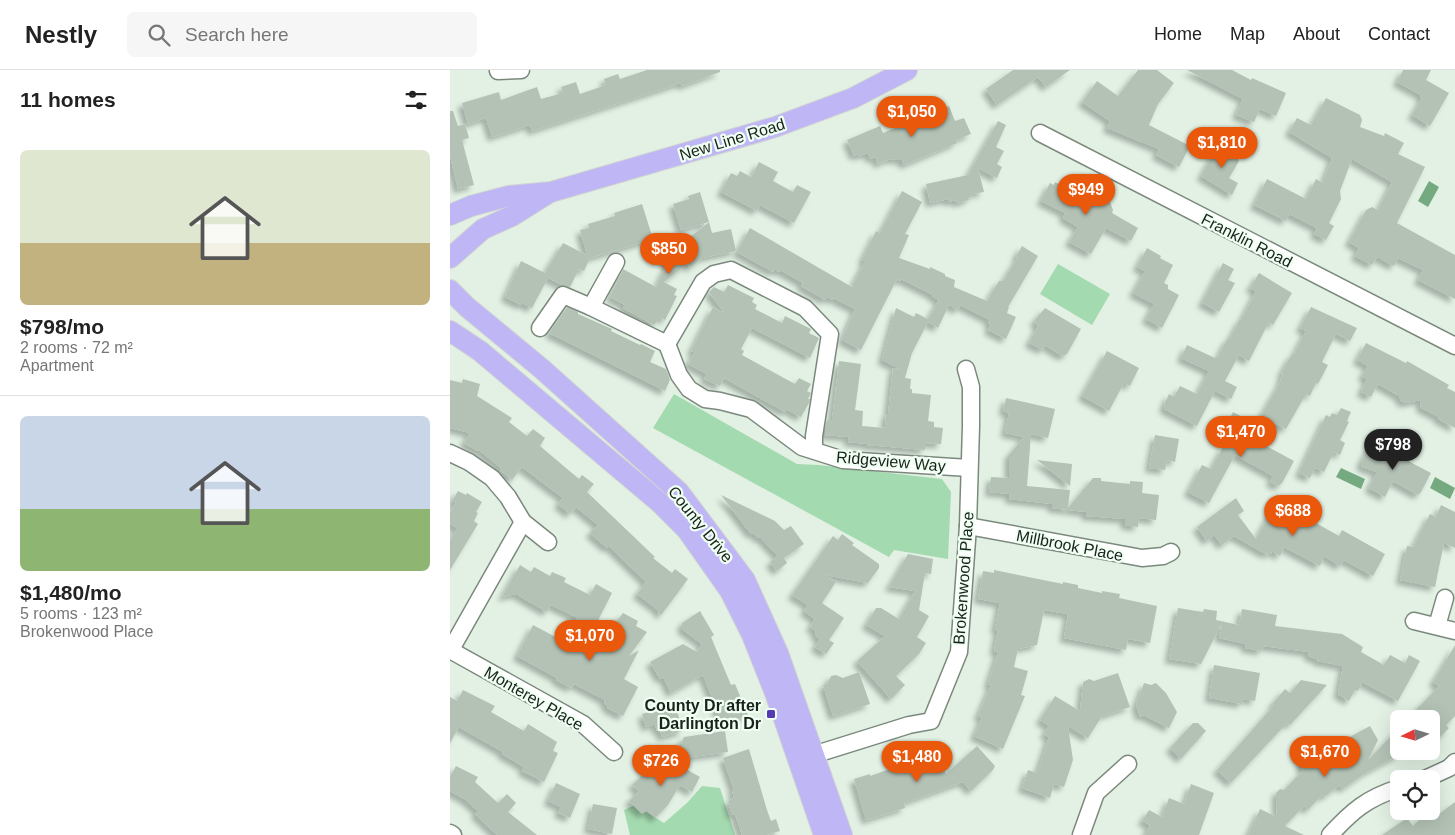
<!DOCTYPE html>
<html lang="en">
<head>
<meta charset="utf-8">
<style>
  body { margin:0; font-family:Arial,sans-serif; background:#f6f6f6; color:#222; height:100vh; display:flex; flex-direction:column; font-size:19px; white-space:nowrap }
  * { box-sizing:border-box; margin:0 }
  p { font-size:16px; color:#767676 }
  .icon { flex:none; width:28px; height:28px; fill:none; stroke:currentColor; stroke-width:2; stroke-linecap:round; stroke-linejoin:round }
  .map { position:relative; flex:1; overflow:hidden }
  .drawer { display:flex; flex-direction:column; background:#fff; width:450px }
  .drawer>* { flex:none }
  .needle { width:32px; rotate:265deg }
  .buttons { position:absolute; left:940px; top:640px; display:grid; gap:10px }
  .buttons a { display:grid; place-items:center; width:50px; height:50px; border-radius:8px; background:#fff; box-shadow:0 5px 20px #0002; font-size:25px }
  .price { position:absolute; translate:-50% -42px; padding:0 11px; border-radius:18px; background:#ea580c; color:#fff; font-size:16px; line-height:32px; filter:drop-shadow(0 1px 2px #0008) }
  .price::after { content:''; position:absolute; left:50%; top:30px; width:15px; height:11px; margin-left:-8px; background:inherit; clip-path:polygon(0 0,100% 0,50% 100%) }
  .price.active { background:#222; color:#fff }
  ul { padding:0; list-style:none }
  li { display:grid; align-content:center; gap:10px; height:265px; padding:0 20px }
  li+li { border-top:1px solid #e0e0e0 }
  li span { display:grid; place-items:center; height:155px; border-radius:8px; color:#555 }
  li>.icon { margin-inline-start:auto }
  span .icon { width:90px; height:90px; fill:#fffc; stroke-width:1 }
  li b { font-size:21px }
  h2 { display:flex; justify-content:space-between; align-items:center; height:60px; padding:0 20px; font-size:21px }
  header { display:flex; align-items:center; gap:30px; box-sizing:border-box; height:70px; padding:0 25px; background:#fff; border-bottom:1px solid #e0e0e0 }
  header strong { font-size:24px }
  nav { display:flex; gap:28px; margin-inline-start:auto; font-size:18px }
  .search { width:350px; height:45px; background:#f6f6f6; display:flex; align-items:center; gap:12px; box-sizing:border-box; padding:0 18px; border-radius:8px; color:#767676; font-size:19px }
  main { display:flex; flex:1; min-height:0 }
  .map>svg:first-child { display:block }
  .green { fill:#a4daaf }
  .water { fill:#75aa81 }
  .building { fill:#b3c2b5; filter:url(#shadow) }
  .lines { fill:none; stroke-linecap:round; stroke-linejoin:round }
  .minor-casing { stroke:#7b897d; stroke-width:19 }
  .major-casing { stroke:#d1d3d2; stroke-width:22 }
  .minor { stroke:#fff; stroke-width:16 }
  .major { stroke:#beb6f5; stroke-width:20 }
  .poi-dot { fill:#5539b1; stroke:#effff2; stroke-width:2 }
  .labels { text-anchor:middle; stroke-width:4.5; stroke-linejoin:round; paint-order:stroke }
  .street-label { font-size:16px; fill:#1b211c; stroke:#effff2 }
  .poi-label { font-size:16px; font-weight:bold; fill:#1b211c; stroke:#effff2; text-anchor:end }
</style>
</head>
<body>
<header>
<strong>Nestly</strong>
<div class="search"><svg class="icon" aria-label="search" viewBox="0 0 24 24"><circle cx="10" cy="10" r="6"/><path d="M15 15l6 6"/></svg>Search here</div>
<nav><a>Home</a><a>Map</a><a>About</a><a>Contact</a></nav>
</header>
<main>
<section class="drawer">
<h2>11 homes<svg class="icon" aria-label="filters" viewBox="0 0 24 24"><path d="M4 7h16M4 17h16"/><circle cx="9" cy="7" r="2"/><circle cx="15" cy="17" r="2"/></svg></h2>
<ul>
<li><span style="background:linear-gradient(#dfe7d0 60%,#c2b280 0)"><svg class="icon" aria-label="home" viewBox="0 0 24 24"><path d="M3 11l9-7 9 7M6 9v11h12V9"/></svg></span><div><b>$798/mo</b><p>2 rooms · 72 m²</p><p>Apartment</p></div></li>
<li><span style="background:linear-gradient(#c9d6e8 60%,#8fb573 0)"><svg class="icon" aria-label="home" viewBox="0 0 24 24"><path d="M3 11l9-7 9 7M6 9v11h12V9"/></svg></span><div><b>$1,480/mo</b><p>5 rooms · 123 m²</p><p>Brokenwood Place</p></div></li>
</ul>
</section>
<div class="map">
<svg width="1005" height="765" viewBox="0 0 1005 765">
  <defs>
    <filter id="shadow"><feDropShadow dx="-4.5" dy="4.5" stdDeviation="2.5" flood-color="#0004"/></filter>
  </defs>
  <rect width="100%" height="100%" fill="#e2f1e4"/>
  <g class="green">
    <polygon points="608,194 660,224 642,255 590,224"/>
    <polygon points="224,324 347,394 369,395 492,409 501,422 498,489 444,480 439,487 203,358"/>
    <polygon points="252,716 270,718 285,765 180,765 174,740 185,735 214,753 238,732"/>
  </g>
  <g class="water">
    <polygon points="979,111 989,117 978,137 968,131"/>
    <polygon points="891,398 915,409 911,419 886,407"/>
    <polygon points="985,407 1005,418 1000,429 980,418"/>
  </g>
  <g class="building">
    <polygon points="197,0 270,0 270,2 232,16 231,13 82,61 80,55 42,67 36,48 18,54 12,33 49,22 51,30 87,17 91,29 113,23 111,17 126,12 130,24 156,15 154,9 168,4 170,9"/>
    <polygon points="563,0 620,0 596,17 588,7 547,35 536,19"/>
    <polygon points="688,0 707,0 724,13 708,34 699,55 740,76 729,97 706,85 709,79 657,58 660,51 632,32 647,11 668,26"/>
    <polygon points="737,0 782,0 801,10 802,8 836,23 826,46 810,39 804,52 786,45 793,29"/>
    <polygon points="953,0 981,0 976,10 999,23 980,56 962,45 972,28 970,27 971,25 947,12"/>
    <polygon points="876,28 910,45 912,50 910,57 934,66 935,63 954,73 948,84 975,97 947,153 1005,185 1005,229 968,210 973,200 948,188 944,196 927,187 922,195 905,186 909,178 899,172 916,140 922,137 928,140 942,112 902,89 890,121 891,129 879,153 884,156 876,170 864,164 867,158 839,144 836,151 804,135 817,109 856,129 866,109 873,113 882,88 839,62 847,48 861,55"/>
    <polygon points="499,36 505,51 514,48 521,64 506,70 507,73 454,95 452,90 440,89 428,94 425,87 420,89 418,83 409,86 408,84 404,86 397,70 430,56 433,63"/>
    <polygon points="0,41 3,41 8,56 15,54 19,68 12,70 24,115 8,119 0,86"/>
    <polygon points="548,51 556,55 546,77 554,81 547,94 552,97 547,108 528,98 534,122 522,124 523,126 518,128 519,130 507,133 506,130 498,132 498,129 480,133 476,114 518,105"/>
    <polygon points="767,77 772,80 779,77 784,79 789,91 779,108 788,113 782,125 751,106"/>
    <polygon points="309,92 328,102 323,111 343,122 347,115 361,122 344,153 310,135 307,141 271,122 281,103 287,106 290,101 301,107"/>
    <polygon points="605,112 610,115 611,112 635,124 634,126 650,136 660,132 663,140 662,143 688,158 681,171 656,158 641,184 619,172 628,157 613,148 615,143 591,131 600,113 604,115"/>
    <polygon points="452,121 472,132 455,164 459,165 449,188 480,199 480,197 495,204 495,206 505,210 504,217 537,231 549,211 553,211 568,187 566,186 572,176 588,186 558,237 559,237 557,243 566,247 556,269 538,260 541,255 538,253 540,250 510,235 508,240 499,235 488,258 478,252 462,283 455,308 461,309 460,319 462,319 462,323 481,325 478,351 484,352 484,357 493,358 491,374 475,373 475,380 417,375 417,374 398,372 399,367 375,365 375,357 377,350 382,350 389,291 411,294 405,340 413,341 412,356 435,358 436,344 438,344 443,298 450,299 432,290 446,238 464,247 466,243 478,249 489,230 482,226 483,225 451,209 450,211 447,209 411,280 392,270 405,239 383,228 382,230 377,227 375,230 351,216 353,213 330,200 329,202 324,199 323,202 287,182 300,158 402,217 415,191 412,190 426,161 430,163"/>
    <polygon points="250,122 259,152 231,160 223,134 239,129 238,126"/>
    <polygon points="192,134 203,169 140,188 134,201 129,199 120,217 112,215 98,208 82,238 72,233 71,235 55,227 71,191 95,203 113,173 137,185 130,160 139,158 138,154 165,146 164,143"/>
    <polygon points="259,152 262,163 281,159 286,181 252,188 240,198 237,194 214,212 227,219 224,225 227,226 215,250 210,247 204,255 173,238 175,235 160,227 173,199 206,217 217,195 213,189"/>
    <polygon points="697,178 711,186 710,188 723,195 714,213 718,215 718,219 729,225 712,258 696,249 704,234 683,223 695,201 687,197"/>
    <polygon points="773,193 784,199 778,210 785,213 769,242 752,233"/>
    <polygon points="809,203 842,223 823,255 819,252 799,291 789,285 775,311 787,317 781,329 765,321 747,356 714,339 715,336 714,335 719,324 724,327 730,316 747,324 759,301 731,288 737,275 765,288 766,286 768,287 777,269 780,268 790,249 791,250 806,221 800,218"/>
    <polygon points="278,215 304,228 302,232 307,235 305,239 332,253 335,246 361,259 359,263 369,268 360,288 302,258 291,279 294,281 292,285 345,314 349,308 361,314 357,321 361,323 358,329 360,329 359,333 351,347 336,339 335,342 274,308 270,316 254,309 257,304 238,294 245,282 241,281 263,237 274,243 259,222 264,217 274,222"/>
    <polygon points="117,237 128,242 128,244 162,259 161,261 190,275 191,274 205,281 200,292 216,299 220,310 215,321 99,263"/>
    <polygon points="861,237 907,258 900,271 886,264 872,292 878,295 868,314 866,313 860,326 856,324 836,359 811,346 831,311 830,310 833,305 831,304 836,294 842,284 844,284 856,261 850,258"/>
    <polygon points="595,238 631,259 617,284 612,286 595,275 593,280 579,273 588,256 584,251"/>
    <polygon points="916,273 956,293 957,291 999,315 997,318 1005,322 1005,358 988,349 989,347 971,338 970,330 956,333 951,331 949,326 928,314 921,327 911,322 917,309 912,306 918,296 907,290"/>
    <polygon points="657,281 689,298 680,316 674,313 659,341 632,326"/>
    <polygon points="13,309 30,314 27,326 62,348 59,352 77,366 83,359 95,368 90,376 129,409 132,405 144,414 137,422 205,487 203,488 222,503 225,499 238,509 212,544 210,545 208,540 187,524 196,512 159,476 157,478 140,463 148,455 126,437 120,444 108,434 113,428 72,397 62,410 50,400 51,398 29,380 28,381 14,373 20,363 0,358 0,310 12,313"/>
    <polygon points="556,328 605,339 598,368 581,364 577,416 620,420 618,438 643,408 651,408 651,411 680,414 680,411 693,412 692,423 709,425 706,450 689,448 688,457 675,455 675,449 636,446 636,442 602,438 602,434 559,429 560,424 539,422 541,407 559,408 559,385 574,367 555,363 559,343 553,341"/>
    <polygon points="891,338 901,342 897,351 899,352 890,370 895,373 890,385 884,382 874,402 865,398 860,408 849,403 876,345 880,347 882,343 887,345"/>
    <polygon points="783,342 813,358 807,371 844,391 832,413 828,416 820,412 823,406 785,385 759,433 738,422 752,395 761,399 773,377 798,381 773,369 780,355 777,354"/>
    <polygon points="705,365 729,369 725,392 717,390 715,400 699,398"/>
    <polygon points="922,372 981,403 971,422 968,425 943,411 935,427 919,418 927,402 912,397 911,392"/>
    <polygon points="587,390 622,394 620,416"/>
    <polygon points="8,421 16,425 17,423 32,432 26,442 28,443 24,451 28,454 0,500 0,471 7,458 0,454 0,442 6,433 2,431"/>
    <polygon points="271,425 325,451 334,460 341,456 354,474 334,488 337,493 327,501 320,492 328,486 310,467 308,468 304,463 301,464"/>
    <polygon points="786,428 794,441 788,445 806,469 827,431 889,466 892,460 935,484 923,506 894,490 890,496 874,486 870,496 834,477 830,486 822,481 821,484 815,481 819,486 784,466 772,475 764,465 757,471 747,457"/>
    <polygon points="991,435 1005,442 1005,478 994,473 985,517 950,510 957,476 963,477 980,444 986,447"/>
    <polygon points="392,464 404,473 402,475 429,494 429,498 418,513 375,505 386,512 372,533 394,548 379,570 384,573 376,584 365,577 370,569 365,565 366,561 360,557 365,549 354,541 358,535 342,525 383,466 388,470"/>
    <polygon points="458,484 483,489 481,504 475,503 469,540 479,546 467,567 476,573 469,584 446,606 455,615 441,629 407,591 435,566 416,555 426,538 431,538 449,549 465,521 439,517"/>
    <polygon points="70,495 81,502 84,497 100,506 102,502 116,508 114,512 140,525 146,514 162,523 143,560 126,551 128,548 101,535 97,542 66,524 52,527"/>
    <polygon points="544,500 613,514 613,512 628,515 628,518 652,523 652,521 670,524 669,528 707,536 700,573 678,569 676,580 614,568 618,544 594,540 587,575 568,579 564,597 578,601 571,625 575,626 553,679 524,666 532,648 528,646 541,615 538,614 548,582 544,581 548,560 545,559 550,533 528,529 533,501 544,503"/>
    <polygon points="728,538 753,542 754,539 767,541 766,550 789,555 792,539 827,545 825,556 892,564 913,577 911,582 934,595 940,585 955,593 959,585 970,591 948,631 912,612 908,621 905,620 899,631 888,624 893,596 867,591 869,590 858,586 859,582 813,576 812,581 795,578 796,574 769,568 771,555 751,594 719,589"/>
    <polygon points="250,541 264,565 261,567 281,615 285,614 298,645 273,655 253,605 221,623 213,607 210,609 200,592 233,574 247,582 252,574 232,559 232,553"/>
    <polygon points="173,543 188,551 186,556 197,562 179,586 189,580 174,609 188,617 173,646 157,638 158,636 154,633 155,630 124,614 121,618 106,610 107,608 67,586 83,555 132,581 139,587"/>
    <polygon points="1005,575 1005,646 996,655 999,658 987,670 981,665 981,649 953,649 967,641 966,640 989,616 983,612"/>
    <polygon points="764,595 810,603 805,631 793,629 792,634 759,628"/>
    <polygon points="409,602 420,634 383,646 373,615 377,614 381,606 386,605 393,608"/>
    <polygon points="668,603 680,637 652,646 638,668 618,656 623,690 614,717 604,714 600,728 572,718 578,700 587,703 599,667 594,664 599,656 590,650 605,626 630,641 633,612 639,609 644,611"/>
    <polygon points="851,610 877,615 840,655 837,653 781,713 767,700 824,635 822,634 835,619 840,623"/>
    <polygon points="694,613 701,615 706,613 716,623 727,642 719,658 693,645 690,647 686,635"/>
    <polygon points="13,620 45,636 41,642 74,661 78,654 107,672 103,681 108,683 94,712 72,701 74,697 52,684 53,682 9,657 0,673 0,627 7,631"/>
    <polygon points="225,634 233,661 212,667 210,660 207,661 205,654 196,657 192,644"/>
    <polygon points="743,653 748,653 756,661 731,689 720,678"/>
    <polygon points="920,656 928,670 918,690 949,658 949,685 914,704 893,719 890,715 874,727 872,725 858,740 854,736 835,756 854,765 798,765 810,739 827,747 826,723 830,719 834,720 853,700 849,694 879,671 883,676"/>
    <polygon points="275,661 278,682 234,688 232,671 234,667"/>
    <polygon points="527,676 545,696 543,700 521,721 513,712 454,733 455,738 416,750 404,709 420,704 420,706 469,689 474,701 492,694 496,704"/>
    <polygon points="299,679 317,740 321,751 326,749 330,761 316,765 292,765 285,744 282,745 278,731 284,728 282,720 284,720 273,688"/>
    <polygon points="218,689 250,707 242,722 230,715 218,735 205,748 197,740 192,744 179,731 189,721 182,715 199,699 203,691 222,700"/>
    <polygon points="6,696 28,707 25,712 48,733 57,724 66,733 58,742 87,765 47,765 25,744 28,741 16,730 0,721 0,707"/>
    <polygon points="106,713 130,724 120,748 108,743 111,737 98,731"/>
    <polygon points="741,714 764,723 749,765 695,765 700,755 692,751 699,740 712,747 719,728 734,734"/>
    <polygon points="1005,732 1005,765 932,765 957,748 963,756 971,748 978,748 982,745 985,747"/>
    <polygon points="143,734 167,738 162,764 138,759"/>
  </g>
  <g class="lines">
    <defs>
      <g id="minor">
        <polyline points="48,1 71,0"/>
        <polyline points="590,63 1005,276"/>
        <polyline points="166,192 141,237 217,274"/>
        <polyline points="90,258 113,225 141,237"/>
        <polyline points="217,274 229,305 239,319 255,329 270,331 301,339 352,377 393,390 519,398"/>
        <polyline points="217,274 253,212 264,204 281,200 355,238 380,264 364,366 364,380"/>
        <polyline points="0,383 19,392 42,408 58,427 73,452 98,472"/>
        <polyline points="518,456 692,488 713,486 721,482"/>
        <polyline points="964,551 1005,561"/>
        <polyline points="987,556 995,528"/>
        <polyline points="0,580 133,654 164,682"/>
        <polyline points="0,581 73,452"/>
        <polyline points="363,685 459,655 481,651 509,582 518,456 521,356 521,317 516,299"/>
        <polyline points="975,709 999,698 1005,692"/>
        <polyline points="0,763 3,765"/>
        <polyline points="631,765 646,723 678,694"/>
        <path d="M880 765C902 741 917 728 949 718"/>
      </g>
      <g id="major">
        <polyline points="0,145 21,136 59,126 101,122 325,57 403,28 457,0"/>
        <polyline points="0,188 33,159 62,146 97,124"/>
        <polyline points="0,220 17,237 92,299 229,422 295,510 328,583 392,765"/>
        <polyline points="0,261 30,281 209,432 237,460 280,521 302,565 325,623 374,765"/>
      </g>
    </defs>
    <use href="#minor" class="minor-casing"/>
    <use href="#major" class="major-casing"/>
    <use href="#minor" class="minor"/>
    <use href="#major" class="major"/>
  </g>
  <rect class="poi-dot" x="316" y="639" width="10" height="10" rx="2.5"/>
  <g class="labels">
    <g class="street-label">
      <text transform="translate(282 69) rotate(-17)" y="6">New Line Road</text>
      <text transform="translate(797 170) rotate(27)" y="6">Franklin Road</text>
      <text transform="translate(441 391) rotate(5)" y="6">Ridgeview Way</text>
      <text transform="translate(251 454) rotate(51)" y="6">County Drive</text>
      <text transform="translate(620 475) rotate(11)" y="6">Millbrook Place</text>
      <text transform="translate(513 508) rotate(-86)" y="6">Brokenwood Place</text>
      <text transform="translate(84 628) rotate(30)" y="6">Monterey Place</text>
    </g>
    <g class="poi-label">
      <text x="311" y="641">County Dr after<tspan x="311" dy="18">Darlington Dr</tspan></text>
    </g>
  </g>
</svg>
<div class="buttons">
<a><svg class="needle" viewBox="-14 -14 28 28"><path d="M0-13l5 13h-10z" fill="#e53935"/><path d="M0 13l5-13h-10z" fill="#767676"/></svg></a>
<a><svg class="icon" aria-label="locate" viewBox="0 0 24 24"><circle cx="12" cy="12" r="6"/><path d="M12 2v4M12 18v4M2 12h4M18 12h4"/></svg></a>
</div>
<b class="price" style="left:462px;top:68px">$1,050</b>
<b class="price" style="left:772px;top:99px">$1,810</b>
<b class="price" style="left:636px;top:146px">$949</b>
<b class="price" style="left:219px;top:205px">$850</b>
<b class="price" style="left:791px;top:388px">$1,470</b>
<b class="price active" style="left:943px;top:401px">$798</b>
<b class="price" style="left:843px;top:467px">$688</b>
<b class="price" style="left:140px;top:592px">$1,070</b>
<b class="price" style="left:875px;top:708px">$1,670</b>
<b class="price" style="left:467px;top:713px">$1,480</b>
<b class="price" style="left:211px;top:717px">$726</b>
</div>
</main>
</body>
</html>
